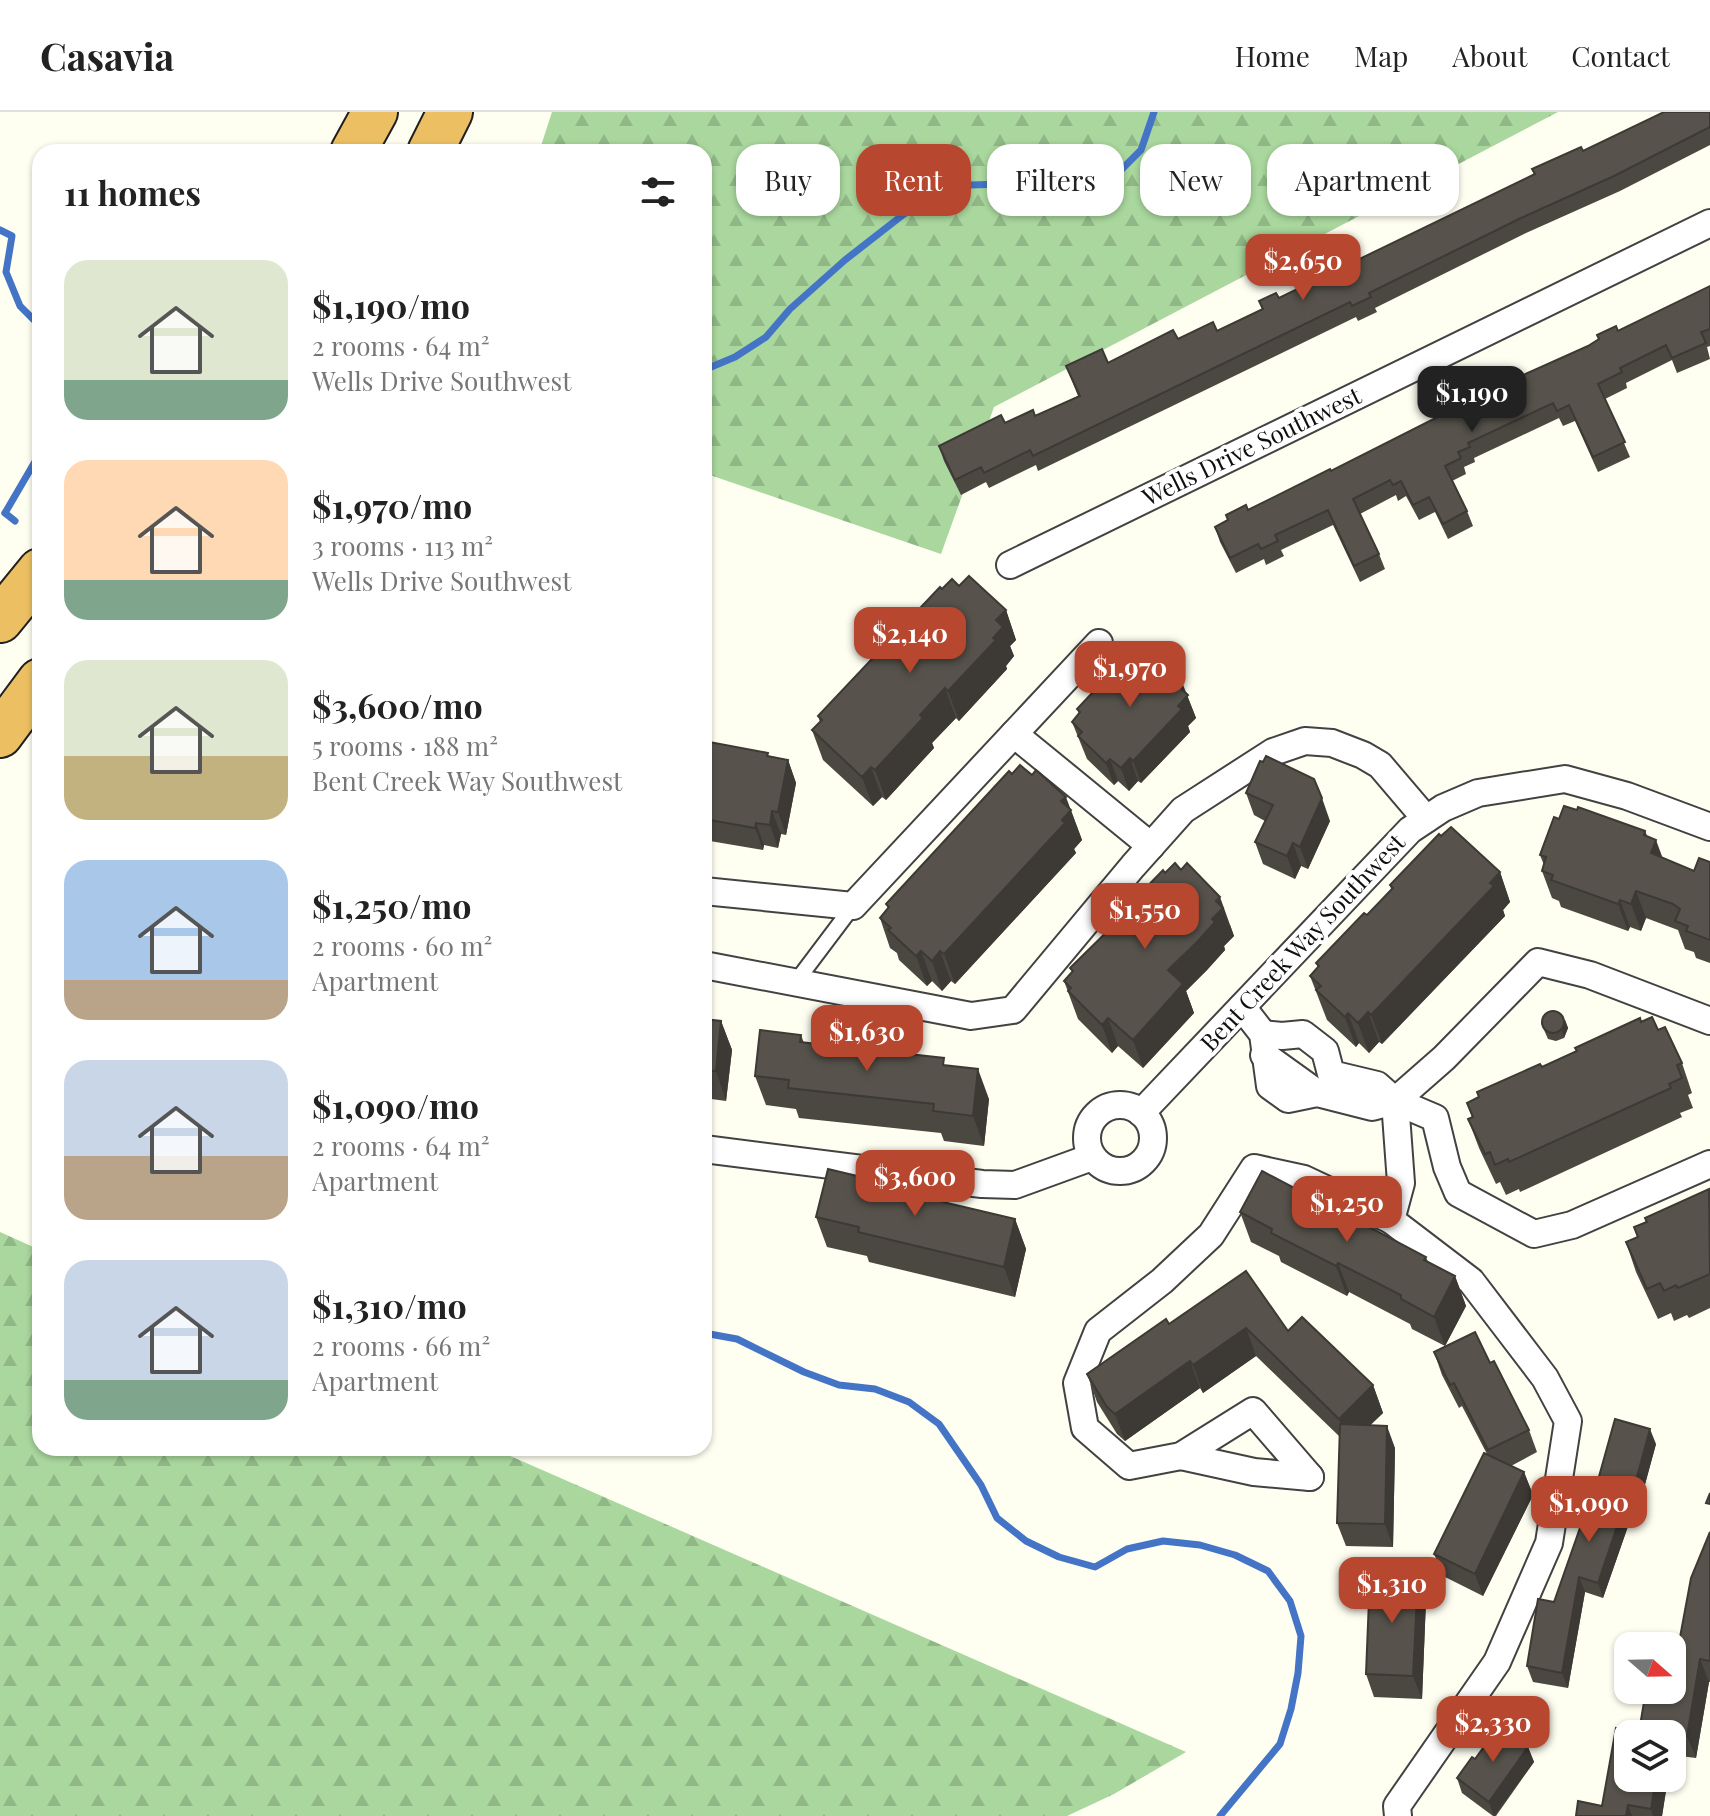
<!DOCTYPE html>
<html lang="en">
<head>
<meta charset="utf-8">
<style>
  body { margin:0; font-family:"Playfair Display",serif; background:#f6f6f6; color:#222; height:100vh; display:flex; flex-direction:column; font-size:30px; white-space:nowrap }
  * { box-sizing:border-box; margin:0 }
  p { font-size:26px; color:#767676 }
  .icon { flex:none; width:44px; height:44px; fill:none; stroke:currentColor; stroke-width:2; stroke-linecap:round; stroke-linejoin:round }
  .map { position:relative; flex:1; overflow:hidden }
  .details { position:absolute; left:32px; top:32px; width:680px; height:1312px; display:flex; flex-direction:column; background:#fff; border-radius:24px; box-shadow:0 2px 6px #0004 }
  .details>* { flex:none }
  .guide { position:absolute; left:736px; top:32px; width:760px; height:72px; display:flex; gap:16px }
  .needle { width:52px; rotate:110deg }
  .buttons { position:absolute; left:1614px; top:1520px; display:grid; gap:16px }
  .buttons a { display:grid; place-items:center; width:72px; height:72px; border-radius:16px; background:#fff; box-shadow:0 2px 6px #0004; font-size:40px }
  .price { position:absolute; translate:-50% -68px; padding:0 18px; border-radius:16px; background:#b7472e; color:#fff; font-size:26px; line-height:52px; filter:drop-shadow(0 2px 4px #0008) }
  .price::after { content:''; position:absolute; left:50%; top:48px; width:24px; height:18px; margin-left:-12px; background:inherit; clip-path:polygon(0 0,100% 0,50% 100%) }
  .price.current { background:#222; color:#fff }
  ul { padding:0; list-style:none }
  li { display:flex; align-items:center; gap:24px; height:200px; padding:0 32px }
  li span { display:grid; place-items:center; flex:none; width:224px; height:160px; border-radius:24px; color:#555 }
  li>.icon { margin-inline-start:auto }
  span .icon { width:96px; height:96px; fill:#fffc; stroke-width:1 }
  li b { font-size:34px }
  h2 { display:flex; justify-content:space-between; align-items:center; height:96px; padding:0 32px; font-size:34px }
  .pill { padding:0 28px; border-radius:24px; background:#fff; box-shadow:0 2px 6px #0004; font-size:28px; line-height:72px }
  .pill.current { background:#b7472e; color:#fff }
  header { display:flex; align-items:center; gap:48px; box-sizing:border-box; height:112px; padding:0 40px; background:#fff; border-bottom:2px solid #e0e0e0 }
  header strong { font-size:38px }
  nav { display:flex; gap:44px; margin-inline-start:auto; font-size:28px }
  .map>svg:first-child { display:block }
  .forest { fill:url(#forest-firs) }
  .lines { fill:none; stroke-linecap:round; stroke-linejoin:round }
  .stream { stroke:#4474c6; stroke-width:7 }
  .lane-casing { stroke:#424242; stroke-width:18 }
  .street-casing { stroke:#424242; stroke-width:30 }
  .highway-casing { stroke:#202020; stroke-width:48 }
  .lane { stroke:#fff; stroke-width:14 }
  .street { stroke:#fff; stroke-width:26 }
  .highway { stroke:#ecc062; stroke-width:44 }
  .wall { fill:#4b4741 }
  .shaded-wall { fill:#3d3a35 }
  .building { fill:#57534c; stroke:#3d3a35; stroke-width:2 }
  .labels { text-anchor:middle; stroke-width:8; stroke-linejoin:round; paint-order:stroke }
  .street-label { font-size:24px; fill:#0f0f0f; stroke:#fff }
</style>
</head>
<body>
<header>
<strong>Casavia</strong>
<nav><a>Home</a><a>Map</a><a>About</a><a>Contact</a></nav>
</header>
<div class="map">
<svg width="1710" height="1704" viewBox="0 0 1710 1704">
  <defs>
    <pattern id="forest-firs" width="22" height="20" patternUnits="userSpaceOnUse" patternTransform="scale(2)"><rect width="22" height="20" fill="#a9d79d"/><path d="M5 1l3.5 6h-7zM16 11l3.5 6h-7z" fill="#90b786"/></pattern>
  </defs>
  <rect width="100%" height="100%" fill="#fefef1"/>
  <g class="forest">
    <polygon points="552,0 1558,0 994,295 941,442 704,361 704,40 539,40"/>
    <polygon points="0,1120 40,1138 40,1336 492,1336 1186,1640 1114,1682 1067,1704 0,1704"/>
  </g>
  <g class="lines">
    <g class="stream">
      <polyline points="0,118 12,124 6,160 20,194 40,214"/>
      <polyline points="704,258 735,245 766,225 790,197 845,148 904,102 935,82 970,73 1007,72 1043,79 1080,76 1115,64 1141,38 1154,0"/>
      <polyline points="5,401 40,341"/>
      <polyline points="5,401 15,409"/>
      <polyline points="704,1221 737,1227 804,1260 839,1273 875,1277 909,1290 939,1312 981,1373 997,1406 1026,1429 1059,1445 1095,1455 1127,1437 1163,1429 1200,1433 1235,1443 1268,1459 1290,1489 1301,1524 1298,1561 1291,1597 1280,1632 1220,1704"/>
    </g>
    <defs>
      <polyline id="lane" points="795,871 853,794"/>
      <g id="street">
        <polyline points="1010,453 1710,111"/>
        <polyline points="1014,622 1151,734"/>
        <polyline points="704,779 853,794 1099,531"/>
        <polyline points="704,853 971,904 1013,898 1133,754 1183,698 1273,640 1305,629 1332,631 1363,643 1380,653 1426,707"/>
        <polyline points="1242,895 1263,922 1270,974 1288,987 1317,981 1372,995 1395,989 1444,946 1538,850 1590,863 1710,909"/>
        <polyline points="1263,922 1282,924 1303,922 1325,939 1331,962 1377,973 1395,989 1435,1006 1447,1055 1458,1081 1534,1122 1572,1113 1710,1052"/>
        <polyline points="1264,943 1317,981"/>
        <polyline points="1395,989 1401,1071 1391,1108 1471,1169 1545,1266 1568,1309 1549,1431 1497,1550 1397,1694 1398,1704"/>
        <circle cx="1120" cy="1026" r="33"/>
        <polyline points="1141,1001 1410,718 1443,696 1478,681 1565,667 1627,684 1710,715"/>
        <polyline points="704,1037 982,1072 1015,1073 1092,1045"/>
        <polyline points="1181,1344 1254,1360 1310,1365"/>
        <polyline points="1310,1365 1253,1299 1181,1344 1129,1354 1085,1316 1077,1271 1098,1219 1162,1169 1211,1123 1254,1056 1304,1067 1391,1108"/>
      </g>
      <g id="highway">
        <polyline points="353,40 375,0"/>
        <polyline points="430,40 450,0"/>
        <polyline points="0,508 40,459"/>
        <polyline points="0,623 40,569"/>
      </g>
    </defs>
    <use href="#lane" class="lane-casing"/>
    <use href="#street" class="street-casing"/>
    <use href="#highway" class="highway-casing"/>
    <use href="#lane" class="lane"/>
    <use href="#street" class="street"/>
    <use href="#highway" class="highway"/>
  </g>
  <g class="wall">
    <polygon points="1710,0 1710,33 1620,79 1526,121 1375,196 1377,200 1358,209 1356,205 1038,359 1036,353 989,376 986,370 961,383 944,349 939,334 1005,311 1035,304 1078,284 1066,254 1108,251 1178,227 1217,219 1262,197 1259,189 1279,186 1534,63 1532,57 1583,39"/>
    <polygon points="1710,174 1710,234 1707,235 1710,247 1677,261 1672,248 1626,271 1627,276 1605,287 1630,345 1598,360 1575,309 1563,314 1559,306 1474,346 1475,350 1464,355 1466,362 1452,369 1467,399 1473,414 1448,427 1435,400 1419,408 1406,384 1398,389 1396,383 1360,402 1379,442 1385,457 1360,470 1333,413 1281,438 1284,444 1266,453 1264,447 1236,461 1220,430 1215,415 1228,408 1226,403 1248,398 1331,359"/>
    <polygon points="959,474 1006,498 1016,528 1010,534 1014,544 1006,554 1007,557 959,609 956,606 932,631 934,636 886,688 882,685 873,694 823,648 812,618 820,610 818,604 942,477"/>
    <polygon points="1148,548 1186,581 1196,606 1188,614 1190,620 1141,671 1138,669 1129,679 1118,669 1114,673 1087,647 1072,610 1079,602 1077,597 1128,549"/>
    <polygon points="704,629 788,648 796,671 786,723 781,722 778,736 764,733 763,738 704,728"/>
    <polygon points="1246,681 1330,709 1308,757 1301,754 1295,767 1263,752 1255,730 1265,709 1254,703"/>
    <polygon points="1070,696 1082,728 1074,737 1076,741 955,872 951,869 942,879 932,869 927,874 899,848 897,841 890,836 880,806 888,797 886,792"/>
    <polygon points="1559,707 1645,719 1647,724 1663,746 1694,759 1710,750 1710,851 1696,846 1694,840 1685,837 1678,818 1646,806 1641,819 1630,815 1628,819 1561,795 1559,789 1552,786 1542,759 1544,753 1540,743"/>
    <polygon points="1500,760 1510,790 1503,798 1505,804 1382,932 1379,930 1369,941 1359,931 1356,935 1327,908 1310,864 1318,856 1316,851 1367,803 1391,777 1390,773"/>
    <polygon points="1131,791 1230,813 1234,824 1224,834 1225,838 1207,858 1186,879 1194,901 1143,956 1118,934 1112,941 1078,907 1064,869 1072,860 1070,856 1132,795"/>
    <polygon points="704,907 721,909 732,938 726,989 704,986"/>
    <polygon points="1565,908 1568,916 1564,926 1556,929 1548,927 1541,911"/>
    <polygon points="1641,910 1658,918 1682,951 1692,981 1688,983 1693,996 1680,1001 1682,1005 1520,1080 1519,1077 1506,1083 1500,1070 1496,1072 1479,1036 1468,1007 1472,1005 1467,991 1542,955"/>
    <polygon points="801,923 804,931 947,954 989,987 984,1034 944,1029 941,1021 799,1006 796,997 766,993 755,964"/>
    <polygon points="1710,1078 1710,1196 1689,1206 1687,1203 1674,1209 1671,1201 1658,1207 1636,1160 1626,1130 1637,1125 1634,1115"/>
    <polygon points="924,1080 926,1086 1015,1107 1026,1137 1015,1185 869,1150 867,1144 827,1135 816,1105"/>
    <polygon points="1300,1084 1356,1113 1426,1145 1428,1150 1455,1164 1466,1194 1445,1234 1412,1217 1410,1212 1349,1180 1347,1184 1281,1150 1279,1144 1251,1130 1240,1100"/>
    <polygon points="1169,1212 1288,1219 1373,1273 1383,1301 1370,1313 1395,1336 1393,1435 1346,1434 1337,1411 1340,1325 1256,1244 1203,1281 1200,1276 1125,1329 1117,1322 1097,1290 1087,1262"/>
    <polygon points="1434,1240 1529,1318 1537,1340 1511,1354 1524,1360 1533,1383 1483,1484 1443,1464 1434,1442 1487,1342 1462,1294 1459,1296 1442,1263"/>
    <polygon points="1656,1332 1638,1398 1634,1397 1603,1486 1585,1480 1568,1576 1533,1570 1527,1554 1554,1490 1590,1397"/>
    <polygon points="1710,1420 1710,1570 1709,1570 1696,1646 1672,1643 1672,1622 1628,1622 1628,1666 1668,1666 1662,1704 1576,1704 1578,1689 1602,1694 1616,1616 1639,1620 1646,1578 1672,1578 1672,1547 1676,1547 1691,1466"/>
    <polygon points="1426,1488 1422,1587 1374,1585 1366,1562"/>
    <polygon points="1528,1635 1534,1650 1496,1704 1493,1704 1462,1681 1457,1666 1475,1647"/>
  </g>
  <g class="shaded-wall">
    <polygon points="1006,498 1016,528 1010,534 1014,544 1006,554 1007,557 959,609 948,579 993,526 996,508"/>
    <polygon points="1182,570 1196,606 1188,614 1190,620 1141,671 1133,649 1178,594 1178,574"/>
    <polygon points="945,576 956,606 932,631 934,636 886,688 875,658 920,603"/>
    <polygon points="1130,646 1138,669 1129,679 1121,656"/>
    <polygon points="1110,647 1118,669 1114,673 1106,651"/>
    <polygon points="788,648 796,671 786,723 778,700"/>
    <polygon points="871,655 882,685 873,694 862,665"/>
    <polygon points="1066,685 1082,728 1074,737 1076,741 955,872 944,842 1062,708 1061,689"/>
    <polygon points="1322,686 1330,709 1308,757 1300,735"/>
    <polygon points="772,699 781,722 778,736 770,713"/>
    <polygon points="756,711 764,733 763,738 755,716"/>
    <polygon points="1645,719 1652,738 1656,728 1666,755 1661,769 1644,723"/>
    <polygon points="1293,731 1301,754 1295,767 1287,744"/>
    <polygon points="1500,760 1510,790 1503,798 1505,804 1382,932 1371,903"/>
    <polygon points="1636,779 1646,806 1641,819 1631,792"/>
    <polygon points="1220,785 1234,824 1224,834 1225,838 1207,858 1186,879 1194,901 1143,956 1133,928 1168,858"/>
    <polygon points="1620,788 1630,815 1628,819 1618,792"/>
    <polygon points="921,839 932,869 927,874 916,844"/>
    <polygon points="940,839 951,869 942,879 932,849"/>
    <polygon points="1368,900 1379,930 1369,941 1358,911"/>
    <polygon points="1348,901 1359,931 1356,935 1345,905"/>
    <polygon points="1108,906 1118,934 1112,941 1102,913"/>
    <polygon points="1565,908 1568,916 1564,926 1562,918"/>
    <polygon points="721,909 732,938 726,989 716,959"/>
    <polygon points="978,957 989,987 984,1034 973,1004"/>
    <polygon points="1015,1107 1026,1137 1015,1185 1004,1155"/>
    <polygon points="1338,1151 1349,1180 1347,1184 1336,1154"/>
    <polygon points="1455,1164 1466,1194 1445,1234 1434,1205"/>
    <polygon points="1246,1216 1256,1244 1203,1281 1193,1253"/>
    <polygon points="1190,1249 1200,1276 1125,1329 1115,1302"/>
    <polygon points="1373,1273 1383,1301 1349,1334 1339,1307"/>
    <polygon points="1387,1314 1395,1336 1393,1435 1385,1412"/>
    <polygon points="1650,1317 1656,1332 1638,1398 1632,1383"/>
    <polygon points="1524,1360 1533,1383 1483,1484 1475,1462"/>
    <polygon points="1628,1382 1634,1397 1603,1486 1598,1471"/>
    <polygon points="1418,1465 1426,1488 1422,1587 1413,1564"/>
    <polygon points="1579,1465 1585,1480 1568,1576 1562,1561"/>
    <polygon points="1700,1547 1709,1570 1696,1646 1687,1624"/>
    <polygon points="1528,1635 1534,1650 1494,1704 1489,1690"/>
    <polygon points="1656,1666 1668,1666 1662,1704 1653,1704 1651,1697"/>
    <polygon points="1628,1693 1632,1704 1626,1704"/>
  </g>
  <g class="building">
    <polygon points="1664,0 1710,0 1710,15 1614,64 1521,106 1369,181 1371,185 1352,194 1350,190 1033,344 1030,338 984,361 981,355 955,368 939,334 1001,303 1005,311 1033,298 1035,304 1080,284 1066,254 1102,237 1108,251 1173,218 1178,227 1213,210 1217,219 1263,197 1259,189 1276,181 1279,186 1535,62 1532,57 1581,35 1583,39"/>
    <polygon points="1710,174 1710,217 1701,220 1706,231 1672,246 1666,233 1620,256 1622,260 1598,272 1625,330 1593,345 1569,293 1557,299 1553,291 1468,331 1470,335 1458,340 1461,346 1445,354 1467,399 1443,412 1429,385 1413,393 1401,369 1393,373 1390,368 1353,387 1379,442 1354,454 1328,398 1275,423 1278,429 1261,437 1258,432 1230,446 1215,415 1228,408 1226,403 1246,393 1248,398 1330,357 1331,359 1501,273 1588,234 1599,227 1597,223 1616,214 1618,219"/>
    <polygon points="969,464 1006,498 996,508 1003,515 993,526 996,528 948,579 945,576 920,603 923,606 875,658 871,655 862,665 812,618 822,608 818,604 940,475 942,477 952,467 959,474"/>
    <polygon points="1138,539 1148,548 1153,543 1182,570 1178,574 1188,583 1178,594 1182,597 1133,649 1130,646 1121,656 1110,647 1106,651 1078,624 1082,620 1072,610 1080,600 1077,597 1125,546 1128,549"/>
    <polygon points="704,629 768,641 767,644 788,648 778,700 772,699 770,713 756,711 755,716 704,707"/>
    <polygon points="1266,644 1314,667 1322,686 1300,735 1293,731 1287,744 1255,730 1273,693 1246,681 1260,649 1263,650"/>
    <polygon points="1020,653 1032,663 1036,658 1066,685 1061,689 1071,698 1062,708 1065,711 944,842 940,839 932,849 921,839 916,844 888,818 891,816 880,806 889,795 886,792 1009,659 1012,662"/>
    <polygon points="1564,694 1577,698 1578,695 1645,719 1644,723 1656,728 1651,741 1694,759 1699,746 1710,750 1710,828 1686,819 1688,814 1675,809 1680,797 1673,792 1636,779 1631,792 1620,788 1618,792 1551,768 1553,763 1542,759 1546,745 1540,743 1554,705 1559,707"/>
    <polygon points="1451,715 1500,760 1490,771 1494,774 1371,903 1368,900 1358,911 1348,901 1345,905 1316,878 1321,874 1310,864 1319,854 1316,851 1364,801 1367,803 1393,776 1390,773 1439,722 1441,724"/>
    <polygon points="1175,751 1181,758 1187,751 1220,785 1216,789 1223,796 1212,807 1215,810 1197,830 1168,858 1183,872 1133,928 1108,906 1102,913 1068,879 1071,876 1064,869 1073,859 1070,856 1133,794 1131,791 1163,758 1165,761"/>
    <circle cx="1553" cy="910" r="11"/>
    <polygon points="1652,905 1658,918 1665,915 1682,951 1677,953 1682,966 1669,972 1671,976 1509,1050 1508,1047 1495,1053 1490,1040 1485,1042 1468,1007 1473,1005 1467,991 1479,985 1477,980 1540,952 1542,955 1577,939 1575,936 1640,906 1641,910"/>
    <polygon points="704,907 721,909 716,959 704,958"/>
    <polygon points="760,918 801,923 800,930 944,946 943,953 978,957 973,1004 933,999 934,992 788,976 789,968 755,964"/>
    <polygon points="828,1057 924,1080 922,1085 1015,1107 1004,1155 858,1120 859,1115 816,1105"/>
    <polygon points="1262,1059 1298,1078 1296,1082 1356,1113 1358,1109 1426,1145 1424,1148 1455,1164 1434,1205 1401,1187 1401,1183 1338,1151 1336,1154 1271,1121 1272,1117 1240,1100"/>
    <polygon points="1709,1077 1710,1162 1678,1176 1676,1173 1664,1179 1660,1171 1647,1177 1626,1130 1638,1125 1634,1115 1647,1110 1645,1106"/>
    <polygon points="1246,1159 1288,1219 1302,1205 1373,1273 1339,1307 1246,1216 1193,1253 1190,1249 1115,1302 1107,1295 1087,1262 1166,1207 1169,1212"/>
    <polygon points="1475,1220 1490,1251 1494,1249 1529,1318 1488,1338 1454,1271 1450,1273 1434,1240"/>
    <polygon points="1615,1307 1650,1317 1632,1383 1628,1382 1598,1471 1579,1465 1562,1561 1527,1554 1538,1487 1554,1490 1587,1396 1590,1397"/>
    <polygon points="1340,1312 1387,1314 1385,1412 1337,1411"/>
    <polygon points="1484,1341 1524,1360 1475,1462 1434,1442"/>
    <polygon points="1710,1381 1710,1392 1706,1391"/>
    <polygon points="1710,1420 1710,1549 1700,1547 1687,1624 1664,1620 1663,1622 1628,1622 1628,1666 1656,1666 1651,1697 1628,1693 1626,1704 1576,1704 1578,1689 1602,1694 1616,1616 1639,1620 1646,1578 1672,1578 1672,1547 1676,1547 1691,1466"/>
    <polygon points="1370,1463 1418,1465 1413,1564 1366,1562"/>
    <polygon points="1499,1614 1528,1635 1489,1690 1457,1666 1472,1645 1475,1647"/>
  </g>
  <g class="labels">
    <g class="street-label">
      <text transform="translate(1252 335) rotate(-26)" y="8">Wells Drive Southwest</text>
      <text transform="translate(1303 831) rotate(-47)" y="8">Bent Creek Way Southwest</text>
    </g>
  </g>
</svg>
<div class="buttons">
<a><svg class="needle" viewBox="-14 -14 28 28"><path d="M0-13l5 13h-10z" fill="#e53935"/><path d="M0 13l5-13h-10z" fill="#767676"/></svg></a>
<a><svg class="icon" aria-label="layers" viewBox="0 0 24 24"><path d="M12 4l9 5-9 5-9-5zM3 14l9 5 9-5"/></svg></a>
</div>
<b class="price" style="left:1303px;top:190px">$2,650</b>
<b class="price current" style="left:1472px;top:322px">$1,190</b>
<b class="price" style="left:910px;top:563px">$2,140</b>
<b class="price" style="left:1130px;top:597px">$1,970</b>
<b class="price" style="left:1145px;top:839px">$1,550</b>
<b class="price" style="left:867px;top:961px">$1,630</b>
<b class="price" style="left:915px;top:1106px">$3,600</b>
<b class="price" style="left:1347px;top:1132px">$1,250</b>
<b class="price" style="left:1589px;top:1432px">$1,090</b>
<b class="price" style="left:1392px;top:1513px">$1,310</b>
<b class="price" style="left:1493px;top:1652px">$2,330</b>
<div class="guide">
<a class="pill">Buy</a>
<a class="pill current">Rent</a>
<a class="pill">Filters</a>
<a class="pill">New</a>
<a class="pill">Apartment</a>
</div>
<section class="details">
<h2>11 homes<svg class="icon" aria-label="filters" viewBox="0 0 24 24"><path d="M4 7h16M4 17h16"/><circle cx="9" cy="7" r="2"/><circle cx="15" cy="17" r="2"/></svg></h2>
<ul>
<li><span style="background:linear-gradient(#dfe7d0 75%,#7fa58c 0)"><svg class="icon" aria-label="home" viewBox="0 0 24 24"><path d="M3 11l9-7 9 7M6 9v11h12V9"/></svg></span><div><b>$1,190/mo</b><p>2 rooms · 64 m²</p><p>Wells Drive Southwest</p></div></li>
<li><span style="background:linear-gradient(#ffd9b3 75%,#7fa58c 0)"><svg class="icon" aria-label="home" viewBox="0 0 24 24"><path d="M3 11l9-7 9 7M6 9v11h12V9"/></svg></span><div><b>$1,970/mo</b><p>3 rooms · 113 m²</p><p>Wells Drive Southwest</p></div></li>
<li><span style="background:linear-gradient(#dfe7d0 60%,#c2b280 0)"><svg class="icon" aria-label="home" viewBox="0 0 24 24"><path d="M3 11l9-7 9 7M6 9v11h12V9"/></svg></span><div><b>$3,600/mo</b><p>5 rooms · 188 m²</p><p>Bent Creek Way Southwest</p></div></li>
<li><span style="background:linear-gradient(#a9c7e8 75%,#b9a48a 0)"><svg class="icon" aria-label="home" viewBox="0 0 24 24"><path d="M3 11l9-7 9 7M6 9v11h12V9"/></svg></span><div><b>$1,250/mo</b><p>2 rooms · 60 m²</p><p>Apartment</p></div></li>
<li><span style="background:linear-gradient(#c9d6e8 60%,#b9a48a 0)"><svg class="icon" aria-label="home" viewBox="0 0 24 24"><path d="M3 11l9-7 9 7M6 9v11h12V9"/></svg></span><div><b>$1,090/mo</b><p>2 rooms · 64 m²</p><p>Apartment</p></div></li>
<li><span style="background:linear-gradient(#c9d6e8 75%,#7fa58c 0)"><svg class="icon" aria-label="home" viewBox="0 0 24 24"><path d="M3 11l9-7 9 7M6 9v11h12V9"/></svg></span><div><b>$1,310/mo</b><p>2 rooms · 66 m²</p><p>Apartment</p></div></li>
</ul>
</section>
</div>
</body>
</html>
